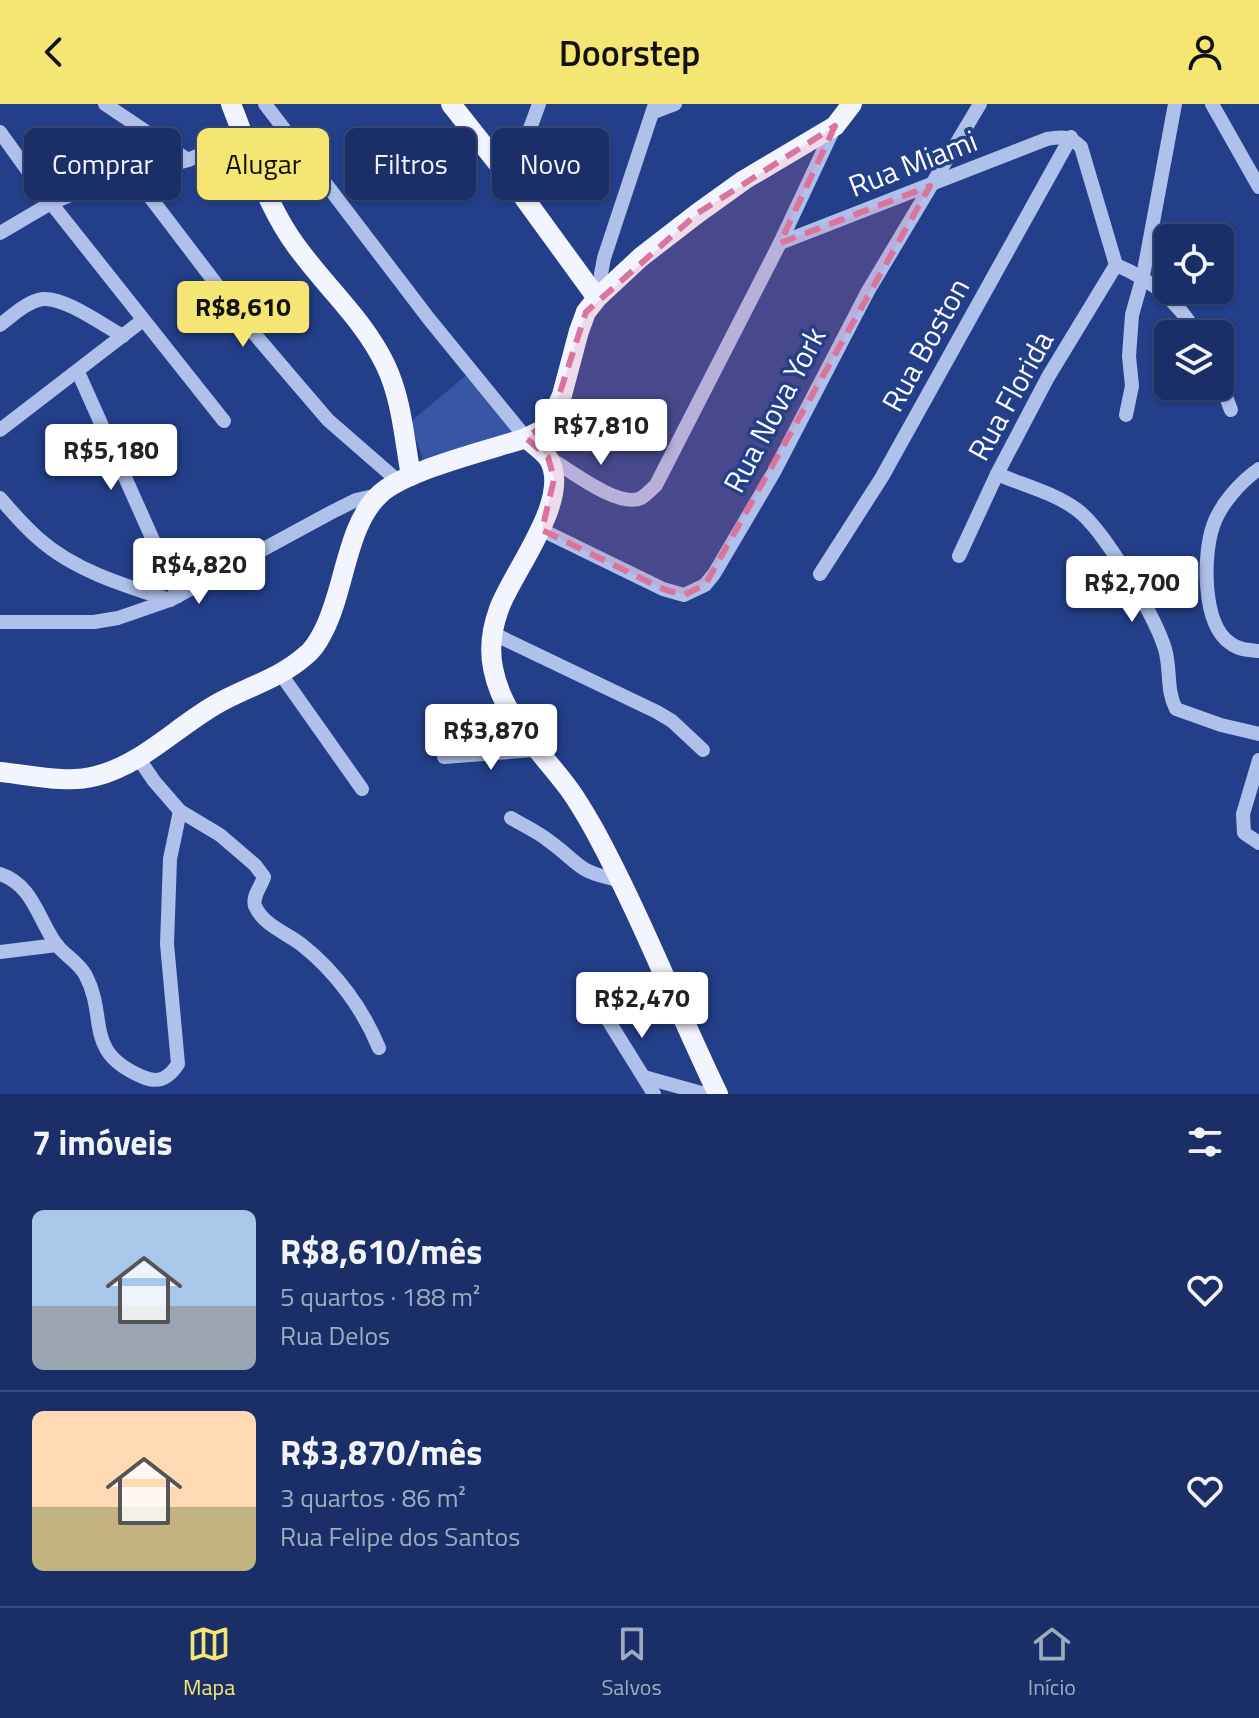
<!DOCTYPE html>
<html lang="pt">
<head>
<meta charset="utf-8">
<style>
  body { margin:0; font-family:"Titillium Web",sans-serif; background:#273b70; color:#f1f3f6; height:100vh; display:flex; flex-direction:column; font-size:30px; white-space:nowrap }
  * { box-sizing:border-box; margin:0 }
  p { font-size:26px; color:#9fa9c0 }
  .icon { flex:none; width:44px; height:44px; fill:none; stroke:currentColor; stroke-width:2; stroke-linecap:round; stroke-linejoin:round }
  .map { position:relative; height:990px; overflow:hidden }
  .sheet { display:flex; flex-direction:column; background:#1a2f67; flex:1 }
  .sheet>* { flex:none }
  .hud { position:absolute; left:24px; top:24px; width:800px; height:72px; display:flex; gap:16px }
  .tools { position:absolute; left:1154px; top:120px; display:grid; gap:16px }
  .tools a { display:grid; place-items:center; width:80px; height:80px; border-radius:12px; background:#1a2f67; box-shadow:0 2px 6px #0004,0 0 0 2px #384a7b; font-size:40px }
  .price { position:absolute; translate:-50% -68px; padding:0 18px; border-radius:8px; background:#fff; color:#222; font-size:26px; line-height:52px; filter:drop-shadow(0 2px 4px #0008) }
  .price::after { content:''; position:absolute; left:50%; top:48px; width:24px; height:18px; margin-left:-12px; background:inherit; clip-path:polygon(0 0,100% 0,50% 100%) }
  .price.current { background:#f5e572; color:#111 }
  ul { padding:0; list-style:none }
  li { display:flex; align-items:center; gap:24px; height:200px; padding:0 32px }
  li+li { border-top:2px solid #384a7b }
  li span { display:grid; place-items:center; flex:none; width:224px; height:160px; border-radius:12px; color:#555 }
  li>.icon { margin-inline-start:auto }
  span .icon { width:96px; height:96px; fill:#fffc; stroke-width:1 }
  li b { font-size:34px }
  h2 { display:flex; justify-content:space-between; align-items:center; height:96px; padding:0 32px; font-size:34px }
  .chip { padding:0 28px; border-radius:12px; background:#1a2f67; box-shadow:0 2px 6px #0004,0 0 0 2px #384a7b; font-size:28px; line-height:72px }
  .chip.current { background:#f5e572; color:#111 }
  header { display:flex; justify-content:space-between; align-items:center; height:104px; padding:0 32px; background:#f5e572; color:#111; font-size:36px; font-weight:600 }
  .dock { display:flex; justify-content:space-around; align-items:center; height:112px; border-top:2px solid #384a7b; background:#1a2f67; font-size:22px; color:#9fa9c0 }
  .dock a { display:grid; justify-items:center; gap:4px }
  .dock .current { color:#f5e572 }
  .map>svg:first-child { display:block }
  .green { fill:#3757a6 }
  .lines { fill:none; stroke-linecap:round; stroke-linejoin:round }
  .minor { stroke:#afc0ea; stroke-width:14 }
  .major { stroke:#f3f5fe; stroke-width:20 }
  .marked { fill:#da749d; fill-opacity:0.2; stroke:#da749d; stroke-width:6; stroke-dasharray:16 10; stroke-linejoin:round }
  .labels { text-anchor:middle; stroke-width:7; stroke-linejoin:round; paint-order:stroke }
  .street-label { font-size:30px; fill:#fff; stroke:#233f89 }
</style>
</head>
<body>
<header><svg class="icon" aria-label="back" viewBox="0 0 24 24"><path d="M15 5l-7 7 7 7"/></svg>Doorstep<svg class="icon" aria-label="person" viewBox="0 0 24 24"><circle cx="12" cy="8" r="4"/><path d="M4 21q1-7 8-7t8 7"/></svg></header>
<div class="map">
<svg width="1259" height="990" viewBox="0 0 1259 990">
  <rect width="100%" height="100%" fill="#233f89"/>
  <polygon class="green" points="469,269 515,329 425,361 410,318"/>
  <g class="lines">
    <g class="minor">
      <polyline points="105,0 188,56"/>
      <polyline points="265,0 429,215 526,334"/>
      <polyline points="1212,0 1259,83"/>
      <polyline points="654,8 675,0"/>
      <polyline points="0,28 51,99 224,317"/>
      <polyline points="134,72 252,227 304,288 328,316 398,377"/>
      <polyline points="511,76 539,0"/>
      <polyline points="0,129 51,99 78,88 188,56 243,32"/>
      <path d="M780 139 1047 35C1063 32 1070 32 1081 43L1116 161"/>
      <path d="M1116 161C1150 175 1178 197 1197 230"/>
      <polyline points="602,189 601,170 604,154 655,0"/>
      <path d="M0 221C12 212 27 197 43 195 65 193 104 222 123 232"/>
      <polyline points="78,268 178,492"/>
      <polyline points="1220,277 1231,306"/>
      <polyline points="1126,311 1132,282 1129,252 1132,211 1143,172 1175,0"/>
      <polyline points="0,326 143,216"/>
      <path d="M548 353C568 365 619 405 641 394 646 391 652 385 656 381L780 139 835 22"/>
      <path d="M1259 365C1240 378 1220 401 1213 422 1203 451 1202 520 1230 539 1239 546 1248 546 1259 547"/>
      <path d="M997 370C1023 381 1054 389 1076 405 1103 424 1155 512 1165 545 1171 565 1166 586 1176 605L1221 621 1259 630"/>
      <path d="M0 394C12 408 25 423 39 435 75 467 126 482 170 496"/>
      <polyline points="542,426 663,485 684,491 705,481 714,470 774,368 868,187 980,0"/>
      <polyline points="959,452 997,370 1048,273 1116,161"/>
      <polyline points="820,470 882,373 1071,33"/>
      <polyline points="0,518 94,518 118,514 170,496 330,409 356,396 378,391"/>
      <polyline points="492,529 657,608 672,617 703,646"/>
      <polyline points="280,569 362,685"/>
      <polyline points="444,653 534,646"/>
      <path d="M139 655 154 677 180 707 220 731 255 761 264 773C261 783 252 792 255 802 264 822 287 829 302 841 336 868 363 905 379 944"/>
      <polyline points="1259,656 1243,710 1244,729 1259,739"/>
      <path d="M511 714C524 722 538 728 549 737 581 760 576 768 619 776"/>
      <path d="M0 770C33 781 38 815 56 840 65 852 79 858 86 872 108 915 83 948 143 973 159 980 169 974 178 960L167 840 170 755 180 707"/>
      <polyline points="0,848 57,841"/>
      <polyline points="598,900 654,990"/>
      <polyline points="644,973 705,990"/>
    </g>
    <g class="major">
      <path d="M231 0C249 45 263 92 290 133 319 177 362 212 385 260 402 295 404 334 411 372"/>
      <polyline points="451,0 511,76 597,194"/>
      <path d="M526 334C533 340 543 347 548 354 574 393 512 468 499 505 492 524 489 544 493 564 502 612 538 644 566 681 577 695 586 711 595 727 641 812 676 903 718 990"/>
      <path d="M0 668C31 671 66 680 96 672 142 660 174 625 215 601 244 584 279 575 305 552 312 547 319 536 323 528 345 487 346 421 380 390 406 366 489 346 526 334L542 326 551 316 562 291 579 227 586 208 597 194 641 153 698 109 744 76 835 22 852 0"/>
    </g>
  </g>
  <path class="marked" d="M835 22 780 139 930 82 705 481 684 491 663 485 542 426 554 375 548 353 526 334 551 316 586 208 698 109Z"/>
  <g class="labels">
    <g class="street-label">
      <text transform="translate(913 60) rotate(-21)" y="10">Rua Miami</text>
      <text transform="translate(926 241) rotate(-61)" y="10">Rua Boston</text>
      <text transform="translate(1011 292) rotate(-61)" y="10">Rua Florida</text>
      <text transform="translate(775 306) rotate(-62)" y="10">Rua Nova York</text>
    </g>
  </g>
</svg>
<div class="tools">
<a><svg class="icon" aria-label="locate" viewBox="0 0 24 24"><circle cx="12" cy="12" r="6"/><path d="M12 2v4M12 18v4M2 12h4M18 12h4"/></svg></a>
<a><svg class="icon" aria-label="layers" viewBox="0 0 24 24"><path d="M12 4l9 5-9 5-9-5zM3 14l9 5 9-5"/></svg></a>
</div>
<b class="price current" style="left:243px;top:245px">R$8,610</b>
<b class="price" style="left:601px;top:363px">R$7,810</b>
<b class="price" style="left:111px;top:388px">R$5,180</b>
<b class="price" style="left:199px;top:502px">R$4,820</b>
<b class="price" style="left:1132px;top:520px">R$2,700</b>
<b class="price" style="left:491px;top:668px">R$3,870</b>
<b class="price" style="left:642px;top:936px">R$2,470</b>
<div class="hud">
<a class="chip">Comprar</a>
<a class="chip current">Alugar</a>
<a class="chip">Filtros</a>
<a class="chip">Novo</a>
</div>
</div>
<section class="sheet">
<h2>7 imóveis<svg class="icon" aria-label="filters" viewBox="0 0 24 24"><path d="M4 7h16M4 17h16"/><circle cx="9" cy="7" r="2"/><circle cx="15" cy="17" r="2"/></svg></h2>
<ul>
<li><span style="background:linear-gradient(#a9c7e8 60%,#9aa5b1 0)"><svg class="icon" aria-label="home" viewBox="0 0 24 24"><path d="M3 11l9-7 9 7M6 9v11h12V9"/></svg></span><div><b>R$8,610/mês</b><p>5 quartos · 188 m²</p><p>Rua Delos</p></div><svg class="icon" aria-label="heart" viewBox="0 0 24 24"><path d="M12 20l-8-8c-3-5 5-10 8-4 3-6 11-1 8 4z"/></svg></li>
<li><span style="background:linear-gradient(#ffd9b3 60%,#c2b280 0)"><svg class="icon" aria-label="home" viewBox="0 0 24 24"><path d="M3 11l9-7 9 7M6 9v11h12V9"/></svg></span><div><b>R$3,870/mês</b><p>3 quartos · 86 m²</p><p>Rua Felipe dos Santos</p></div><svg class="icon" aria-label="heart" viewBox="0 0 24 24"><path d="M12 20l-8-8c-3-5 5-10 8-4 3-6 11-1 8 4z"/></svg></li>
</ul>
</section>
<nav class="dock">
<a class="current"><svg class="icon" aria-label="map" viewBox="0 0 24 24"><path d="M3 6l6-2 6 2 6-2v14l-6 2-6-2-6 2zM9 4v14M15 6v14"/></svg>Mapa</a>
<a><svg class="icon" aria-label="saved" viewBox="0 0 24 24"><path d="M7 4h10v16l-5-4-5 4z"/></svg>Salvos</a>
<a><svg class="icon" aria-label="home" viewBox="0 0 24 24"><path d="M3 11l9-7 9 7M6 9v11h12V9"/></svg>Início</a>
</nav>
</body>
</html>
